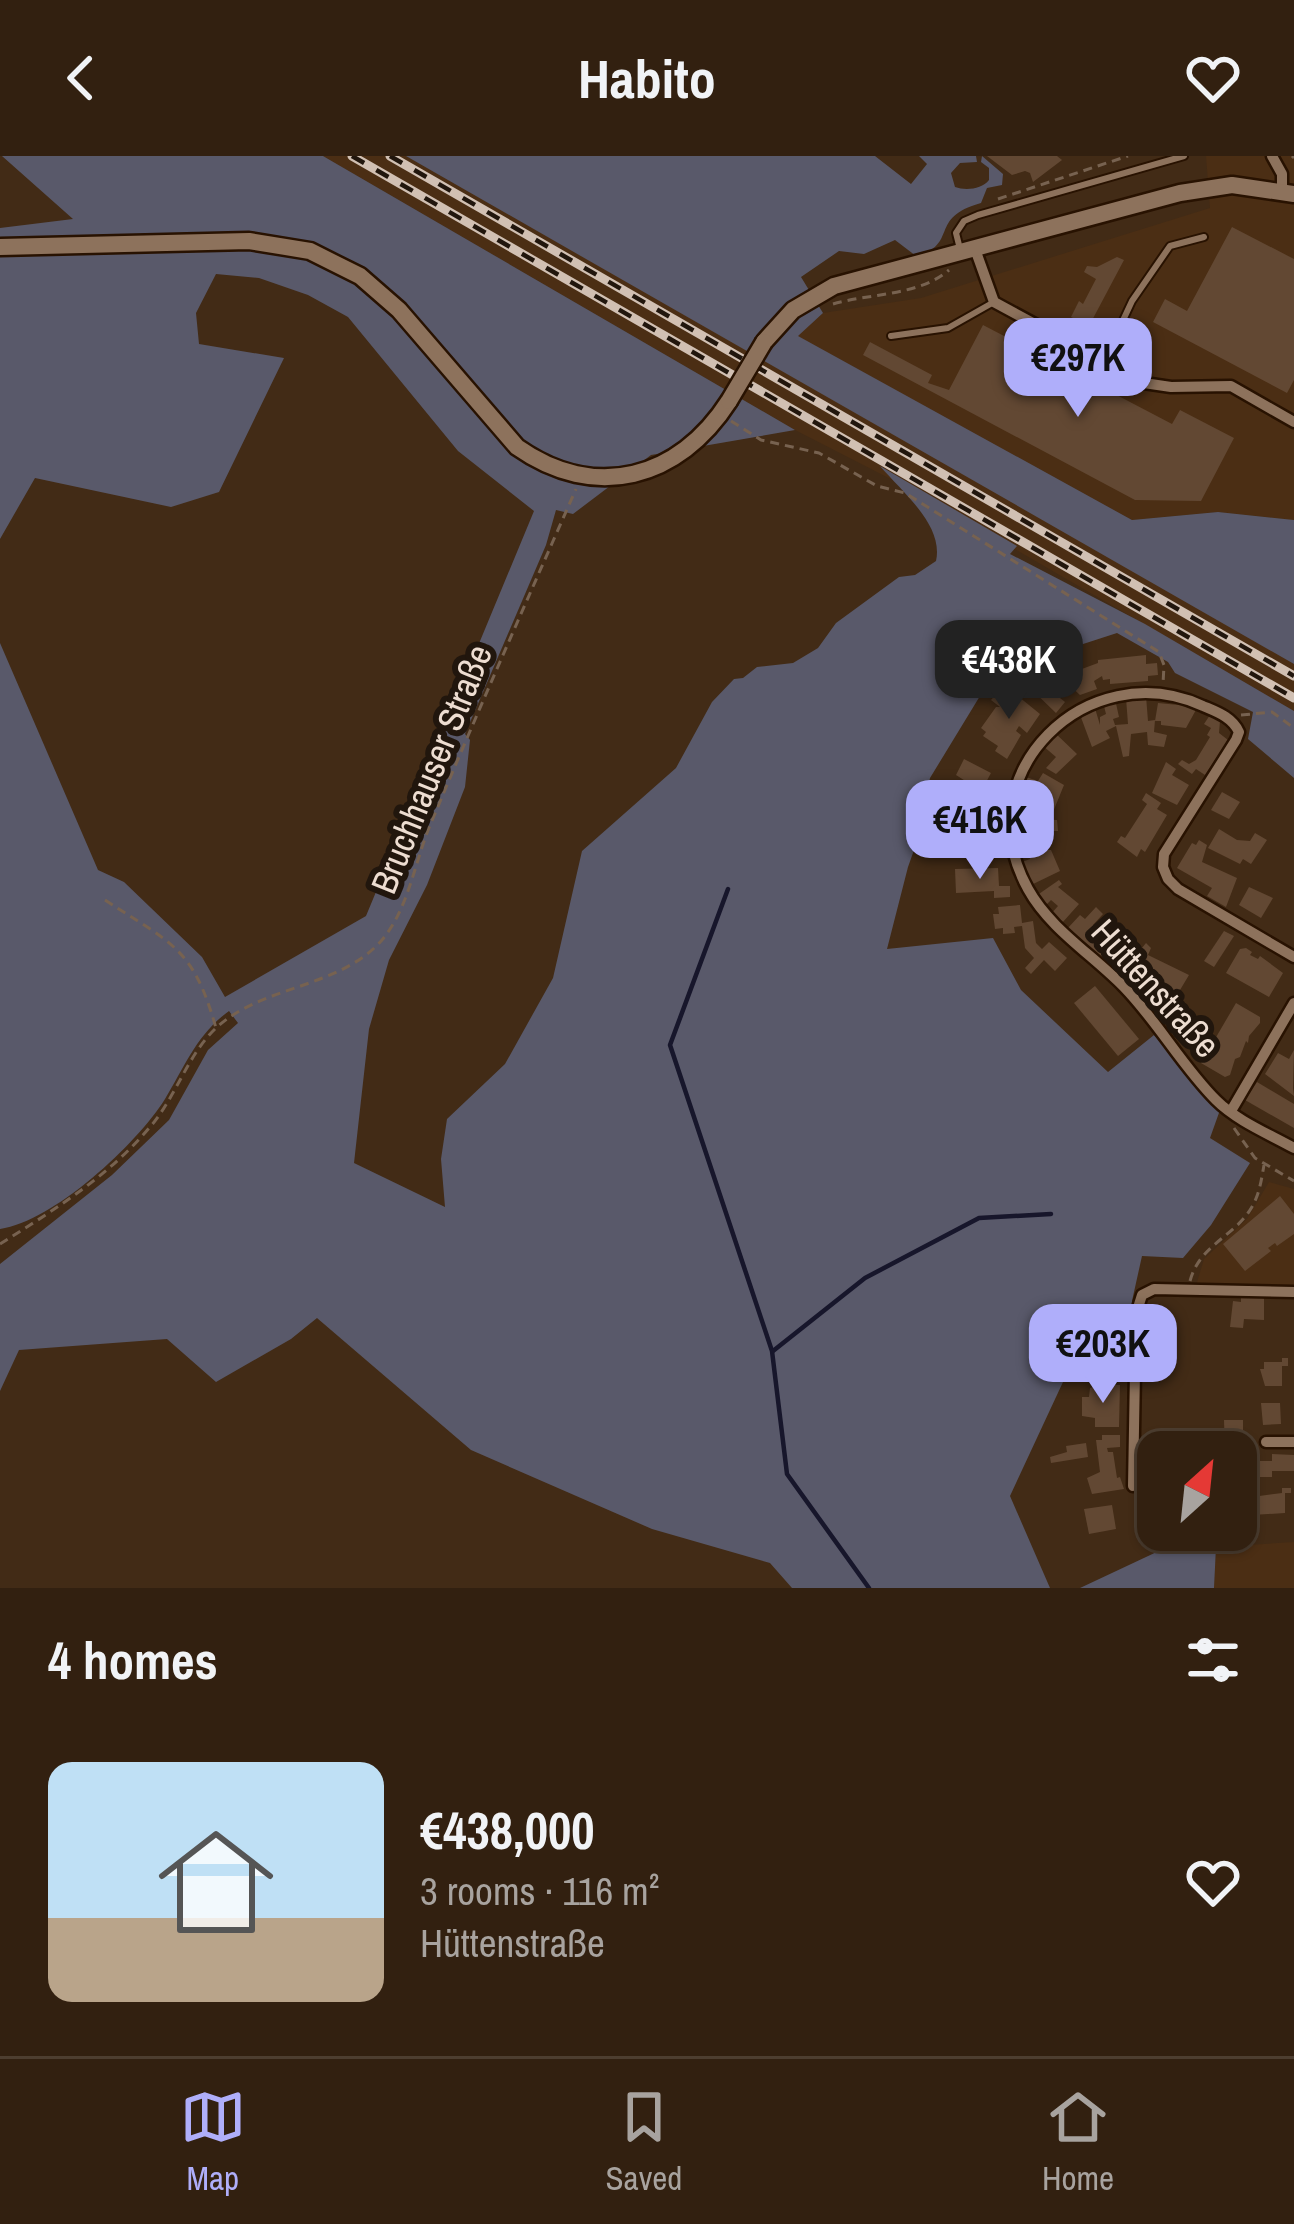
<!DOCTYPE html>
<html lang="en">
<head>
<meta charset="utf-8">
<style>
  body { margin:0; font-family:"Archivo Narrow",sans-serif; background:#3d2d1e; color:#f1f3f6; height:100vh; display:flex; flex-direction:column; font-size:45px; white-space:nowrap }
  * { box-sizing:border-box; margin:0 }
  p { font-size:39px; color:#a8a39f }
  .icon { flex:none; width:66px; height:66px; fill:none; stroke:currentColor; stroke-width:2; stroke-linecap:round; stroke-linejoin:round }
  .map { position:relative; height:1432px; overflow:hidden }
  .details { display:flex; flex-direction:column; background:#322010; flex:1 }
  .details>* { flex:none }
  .needle { width:78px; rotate:27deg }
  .tools { position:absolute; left:1137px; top:1275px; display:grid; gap:24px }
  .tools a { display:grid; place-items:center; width:120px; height:120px; border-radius:24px; background:#322010; box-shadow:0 3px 9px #0004,0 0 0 3px #4d3e30; font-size:60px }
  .price { position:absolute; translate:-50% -102px; padding:0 27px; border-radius:24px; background:#afaefa; color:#111; font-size:39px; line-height:78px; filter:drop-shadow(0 3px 6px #0008) }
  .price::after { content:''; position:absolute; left:50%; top:72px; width:36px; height:27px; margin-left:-18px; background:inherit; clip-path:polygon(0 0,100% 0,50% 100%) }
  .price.current { background:#222; color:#fff }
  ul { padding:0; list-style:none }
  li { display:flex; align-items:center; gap:36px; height:300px; padding:0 48px }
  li+li { border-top:3px solid #4d3e30 }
  li span { display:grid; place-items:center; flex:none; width:336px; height:240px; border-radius:24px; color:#555 }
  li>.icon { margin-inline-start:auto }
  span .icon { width:144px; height:144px; fill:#fffc; stroke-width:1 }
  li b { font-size:51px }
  h2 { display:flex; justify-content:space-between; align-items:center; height:144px; padding:0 48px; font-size:51px }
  header { display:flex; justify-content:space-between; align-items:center; height:156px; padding:0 48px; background:#322010; font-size:54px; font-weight:700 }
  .tabs { display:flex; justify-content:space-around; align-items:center; height:168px; border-top:3px solid #4d3e30; background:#322010; font-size:33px; color:#a8a39f }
  .tabs a { display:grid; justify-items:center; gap:6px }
  .tabs .current { color:#afaefa }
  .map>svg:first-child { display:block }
  .built { fill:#4b2e14 }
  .green { fill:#59596a }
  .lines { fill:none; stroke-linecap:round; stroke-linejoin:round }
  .stream { stroke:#17162b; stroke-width:4.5 }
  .building { fill:#624833 }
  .lane-casing { stroke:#281201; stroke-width:10 }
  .street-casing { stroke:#281201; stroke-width:15 }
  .secondary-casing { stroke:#281201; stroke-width:21 }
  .path { stroke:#776250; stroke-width:3; stroke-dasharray:9 6; stroke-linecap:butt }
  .lane { stroke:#8d725c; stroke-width:6 }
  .street { stroke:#8d725c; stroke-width:10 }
  .secondary { stroke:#8d725c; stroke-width:16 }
  .rail-casing { stroke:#d1c0b3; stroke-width:9 }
  .rail { stroke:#21160d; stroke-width:4.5; stroke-dasharray:14; stroke-linecap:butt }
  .secondary-bridge-casing { stroke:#281201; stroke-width:21; stroke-linecap:butt }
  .secondary-bridge { stroke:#8d725c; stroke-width:16 }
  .labels { text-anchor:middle; stroke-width:12; stroke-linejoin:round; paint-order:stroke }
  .street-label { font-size:36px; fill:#edddd1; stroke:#21160d }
</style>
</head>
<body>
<header><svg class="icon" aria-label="back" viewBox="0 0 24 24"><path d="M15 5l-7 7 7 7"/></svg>Habito<svg class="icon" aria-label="heart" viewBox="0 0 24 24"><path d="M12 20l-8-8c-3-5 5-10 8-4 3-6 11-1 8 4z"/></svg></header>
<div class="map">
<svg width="1294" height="1432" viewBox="0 0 1294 1432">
  <rect width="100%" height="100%" fill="#422b16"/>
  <g class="built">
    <polygon points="323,0 406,0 1144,420 1294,508 1294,555 918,337 795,274"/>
    <polygon points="1206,0 1294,0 1294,364 1218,356 1132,364 797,180 823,157 921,142 1210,52"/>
    <polygon points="1269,1026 1294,1033 1294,1130 1195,1133 1204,1103 1247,1063"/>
    <polygon points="1294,1386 1294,1432 1214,1432 1216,1391"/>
  </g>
  <g class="green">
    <path d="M2 0H323L795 274 651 299 573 358 556 354 546 389 465 578 470 584 465 631 427 729 389 804 369 873 354 1007 445 1051 441 1003 447 963 505 908 553 822 582 695 676 612 712 546 734 523 743 522 757 511 793 507 818 492 836 467 899 421 915 419 936 405C944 369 902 336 880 310L1017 390 1010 398 1145 468 1294 555V622L1248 583 1253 556 1175 517 1168 506 1117 477 994 517 930 622 924 647 930 649 908 711 887 793 993 782 1021 834 1108 916 1154 879 1220 954 1210 982 1250 1007 1211 1069 1183 1102 1142 1100 1132 1145V1226H1063L1010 1340 1050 1432H792L770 1407 652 1373 471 1294 317 1162 291 1183 216 1226 167 1183 19 1194 0 1235V1108L112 1019 169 964 208 894 238 867 229 855C197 878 185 910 165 943 136 989 54 1065 0 1073V487L98 714 124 726 202 801 225 841 366 760 534 355 458 295 348 161 308 139 259 122 216 118 196 157 199 188 284 202 219 336 171 351 35 322 0 383V72L73 63Z"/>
    <path d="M406 0H875L911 28 927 8 919 0H976L977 6 960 7 951 17 955 31C966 35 982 33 989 24V12L981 6 982 0 1003 18 1002 29 987 32 981 47C927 62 960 88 916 100L895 84 864 98 839 95 801 121 823 157 798 180 1132 364 1218 356 1294 364V508Z"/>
    <polygon points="1195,1378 1196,1397 1216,1391 1214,1432 1080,1432"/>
  </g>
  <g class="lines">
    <g class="stream">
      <polyline points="728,733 670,889 772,1195 787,1318 869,1432"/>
      <polyline points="773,1195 865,1122 979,1062 1051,1058"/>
    </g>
  </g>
  <g class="building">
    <polygon points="987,0 1057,0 1062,4 1033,26 1030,17 1025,15 1012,19"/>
    <polygon points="1232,71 1294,103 1294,224 1287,237 1153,166 1165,143 1187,155"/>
    <polygon points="1117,101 1124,104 1089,170 1071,161 1079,145 1083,148 1096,123 1084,116 1087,110 1097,111"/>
    <polygon points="983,169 1172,268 1180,254 1234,282 1201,345 1135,344 863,199 870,186 932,219 928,227 949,234"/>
    <polygon points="1146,499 1146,508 1157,507 1158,519 1148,520 1148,525 1110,528 1110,523 1103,524 1102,520 1094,525 1097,533 1080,539 1066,526 1073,523 1071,517 1098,507 1098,504"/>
    <polygon points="1031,508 1049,517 1065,535 1060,542 1065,546 1056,557 1026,528 1031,521 1025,515"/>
    <polygon points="998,536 1007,544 1013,536 1040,558 1027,577 1019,570 1016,575 1021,579 1007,603 995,595 998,590 983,580 986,576 981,572 996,551 1000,551 991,544"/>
    <polygon points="1146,540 1148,565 1155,564 1154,576 1167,579 1164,591 1148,589 1147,576 1131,578 1129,600 1123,601 1116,570 1106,575 1110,582 1092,591 1079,556 1094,549 1100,569 1100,561 1106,558 1103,546 1115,543 1119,561 1113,563 1115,569 1128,568 1126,542"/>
    <polygon points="1158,547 1189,550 1197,552 1186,572 1161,569 1161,565 1155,565"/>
    <polygon points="1210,559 1220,565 1219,577 1228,584 1205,619 1196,613 1192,618 1178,608 1182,604 1189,608 1196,604 1210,581 1207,579 1211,572 1204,568"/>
    <polygon points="1054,576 1077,598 1056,618 1046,612 1056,601 1042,589"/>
    <polygon points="964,603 991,617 984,630 996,636 992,642 956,619"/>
    <polygon points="1166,606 1176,613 1172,619 1189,629 1177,649 1152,637"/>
    <polygon points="1043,617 1064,629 1053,656 1044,655 1043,662 1014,657 1016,645 1034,647 1033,653 1040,654 1044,643 1018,633 1023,620 1038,625"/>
    <polygon points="1222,636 1240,646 1229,663 1211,654"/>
    <polygon points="1146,637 1161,647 1157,653 1167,659 1145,696 1141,693 1137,701 1117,686 1121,680 1125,682 1147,648 1142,644"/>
    <polygon points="995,654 998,694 978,695 974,655"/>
    <polygon points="1022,662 1023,668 1034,668 1033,663 1057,664 1058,675 1048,675 1049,681 1014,683 1014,663"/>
    <polygon points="1219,673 1237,684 1250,685 1255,677 1267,684 1251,708 1243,703 1240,708 1208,692"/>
    <polygon points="1199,684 1207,689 1202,706 1237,722 1226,751 1207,740 1212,732 1177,712 1192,687 1196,689"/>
    <polygon points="1039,686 1042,694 1051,694 1060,715 1029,730 1022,706 1030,703 1029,698 1018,701 1016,694"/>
    <polygon points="998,712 999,730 1010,730 1010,741 994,742 994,735 956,737 955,713"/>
    <polygon points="1059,724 1062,728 1058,731 1079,748 1062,767 1051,758 1058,750 1051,744 1044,751 1036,740"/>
    <polygon points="1249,731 1273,742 1261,762 1239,749"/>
    <polygon points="1020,749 1022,767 1033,765 1036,787 1042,793 1049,786 1067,802 1055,815 1044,804 1031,818 1025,812 1034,802 1025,792 1022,770 1014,771 1015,777 1003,778 1003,772 995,773 993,758 999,758 998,751"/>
    <polygon points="1096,751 1103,758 1093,769 1101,777 1112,765 1124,775 1104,806 1067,773 1080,759 1085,763"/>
    <polygon points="1224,775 1234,780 1214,811 1204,805"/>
    <polygon points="1132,783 1142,792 1146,787 1151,792 1148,799 1189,819 1171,849 1162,845 1166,838 1151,830 1156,822 1141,813 1144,808 1138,804 1129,810 1117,800"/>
    <polygon points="1246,792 1252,796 1250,799 1258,803 1260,800 1283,817 1269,841 1226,817 1240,793"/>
    <polygon points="1095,830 1139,883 1118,900 1074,847"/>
    <polygon points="1236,847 1260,861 1260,867 1249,880 1248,887 1246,885 1240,901 1235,903 1230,919 1225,921 1201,907"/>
    <polygon points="1294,894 1293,932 1294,940 1265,918 1278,897 1289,903"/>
    <polygon points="1257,926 1294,948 1294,972 1245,944"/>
    <polygon points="1280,1040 1294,1058 1294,1078 1277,1090 1275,1087 1268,1092 1271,1095 1245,1115 1223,1088"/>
    <polygon points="1241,1139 1264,1139 1264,1164 1244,1163 1243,1172 1230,1171 1233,1145 1241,1146"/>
    <polygon points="1282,1202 1288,1202 1288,1210 1282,1210 1282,1230 1265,1230 1260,1213 1264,1213 1264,1206 1282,1206"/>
    <polygon points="1102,1229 1120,1229 1119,1271 1095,1271 1095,1262 1082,1260 1082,1241 1089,1241 1090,1232"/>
    <polygon points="1261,1247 1280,1247 1281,1268 1263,1269"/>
    <polygon points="1224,1264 1243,1264 1243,1302 1236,1302 1236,1296 1225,1296"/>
    <polygon points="1102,1279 1120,1279 1120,1291 1107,1292 1108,1296 1113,1296 1117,1322 1120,1321 1124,1333 1092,1338 1087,1322 1100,1316 1096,1284 1102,1284"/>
    <polygon points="1086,1287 1088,1301 1051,1307 1050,1301 1067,1296 1066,1290"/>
    <polygon points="1272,1298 1294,1299 1294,1315 1272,1315 1272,1321 1259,1321 1259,1305 1272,1305"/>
    <polygon points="1282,1332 1291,1332 1291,1337 1285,1337 1285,1357 1252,1359 1252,1341 1282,1337"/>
    <polygon points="1112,1349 1116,1373 1089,1378 1084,1353"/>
  </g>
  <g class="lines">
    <defs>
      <g id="lane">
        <polyline points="960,93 956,77 964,65 978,59 1184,0"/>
        <polyline points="891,180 948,172 994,146"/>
        <polyline points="1104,205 1132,145 1170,90 1204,81"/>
      </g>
      <g id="street">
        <polyline points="1272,0 1282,18 1282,33"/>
        <polyline points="975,93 994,146 1144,227 1171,231 1231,230 1294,266"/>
        <path d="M1294 801 1178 733 1168 723 1163 711 1164 698 1236 584 1239 576C1232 561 1217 556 1203 550 1087 497 964 618 1028 733 1050 773 1093 799 1124 831 1158 866 1182 910 1216 944 1237 965 1269 978 1294 992"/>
        <polyline points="1231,955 1294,847"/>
        <polyline points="1266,1286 1294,1286"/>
        <polyline points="1133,1330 1136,1158 1142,1139 1154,1133 1294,1136"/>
      </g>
      <g id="secondary">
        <path d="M0 91 249 85 310 95 360 120 399 154 517 291C595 346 679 323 729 245"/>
        <polyline points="764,186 793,154 834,130 1180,37 1232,29 1294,38"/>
      </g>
    </defs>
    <use href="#lane" class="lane-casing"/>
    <use href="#street" class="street-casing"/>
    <use href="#secondary" class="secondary-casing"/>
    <g class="path">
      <polyline points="1292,0 1294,2"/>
      <polyline points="998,43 1128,0"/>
      <path d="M833 148C871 137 919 140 949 114"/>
      <polyline points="731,265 761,284 819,297 877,330 905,337 1159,496 1164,509 1163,528"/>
      <polyline points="1241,559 1272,556 1294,572"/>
      <path d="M105 744C172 788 193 791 216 872"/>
      <polyline points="1234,972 1255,1002 1294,1025"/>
      <path d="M0 1088C54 1054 109 1020 150 971 176 941 187 900 215 873 261 829 339 833 382 784 409 752 415 704 431 667 478 555 527 444 576 333"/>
      <path d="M1190 1125C1199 1091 1230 1082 1248 1057 1259 1042 1261 1026 1264 1009"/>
    </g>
    <use href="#lane" class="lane"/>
    <use href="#street" class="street"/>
    <use href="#secondary" class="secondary"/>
    <defs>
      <g id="rail">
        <polyline points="352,0 1294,542"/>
        <polyline points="390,0 1294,520"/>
      </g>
    </defs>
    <use href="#rail" class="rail-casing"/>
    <use href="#rail" class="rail"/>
    <defs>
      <polyline id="secondary-bridge" points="729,245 764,186"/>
    </defs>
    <use href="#secondary-bridge" class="secondary-bridge-casing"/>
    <use href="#secondary-bridge" class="secondary-bridge"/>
  </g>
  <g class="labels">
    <g class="street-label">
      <text transform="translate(431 613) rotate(-68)" y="13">Bruchhauser Straße</text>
      <text transform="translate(1156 832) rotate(48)" y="13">Hüttenstraße</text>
    </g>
  </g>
</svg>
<div class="tools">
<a><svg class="needle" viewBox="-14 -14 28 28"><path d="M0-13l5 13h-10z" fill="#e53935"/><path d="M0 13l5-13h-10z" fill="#a8a39f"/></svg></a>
</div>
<b class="price" style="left:1078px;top:264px">€297K</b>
<b class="price current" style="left:1009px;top:566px">€438K</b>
<b class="price" style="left:980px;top:726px">€416K</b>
<b class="price" style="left:1103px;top:1250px">€203K</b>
</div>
<section class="details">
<h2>4 homes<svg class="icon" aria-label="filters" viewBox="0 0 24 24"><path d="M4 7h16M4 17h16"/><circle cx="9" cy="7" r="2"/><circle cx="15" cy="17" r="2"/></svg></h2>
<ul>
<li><span style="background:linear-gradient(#bfe0f5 65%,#b9a48a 0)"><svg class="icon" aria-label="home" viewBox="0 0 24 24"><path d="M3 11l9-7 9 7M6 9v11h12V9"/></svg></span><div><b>€438,000</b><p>3 rooms · 116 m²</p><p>Hüttenstraße</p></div><svg class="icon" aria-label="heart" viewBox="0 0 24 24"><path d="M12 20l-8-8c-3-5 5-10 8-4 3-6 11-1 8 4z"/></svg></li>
</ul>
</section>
<nav class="tabs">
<a class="current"><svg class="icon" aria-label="map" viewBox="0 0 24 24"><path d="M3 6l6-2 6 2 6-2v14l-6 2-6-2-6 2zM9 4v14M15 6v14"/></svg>Map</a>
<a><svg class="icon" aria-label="saved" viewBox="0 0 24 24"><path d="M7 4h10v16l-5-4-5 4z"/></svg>Saved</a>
<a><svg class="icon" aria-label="home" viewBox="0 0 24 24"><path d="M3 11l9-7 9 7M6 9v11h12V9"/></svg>Home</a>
</nav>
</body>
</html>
